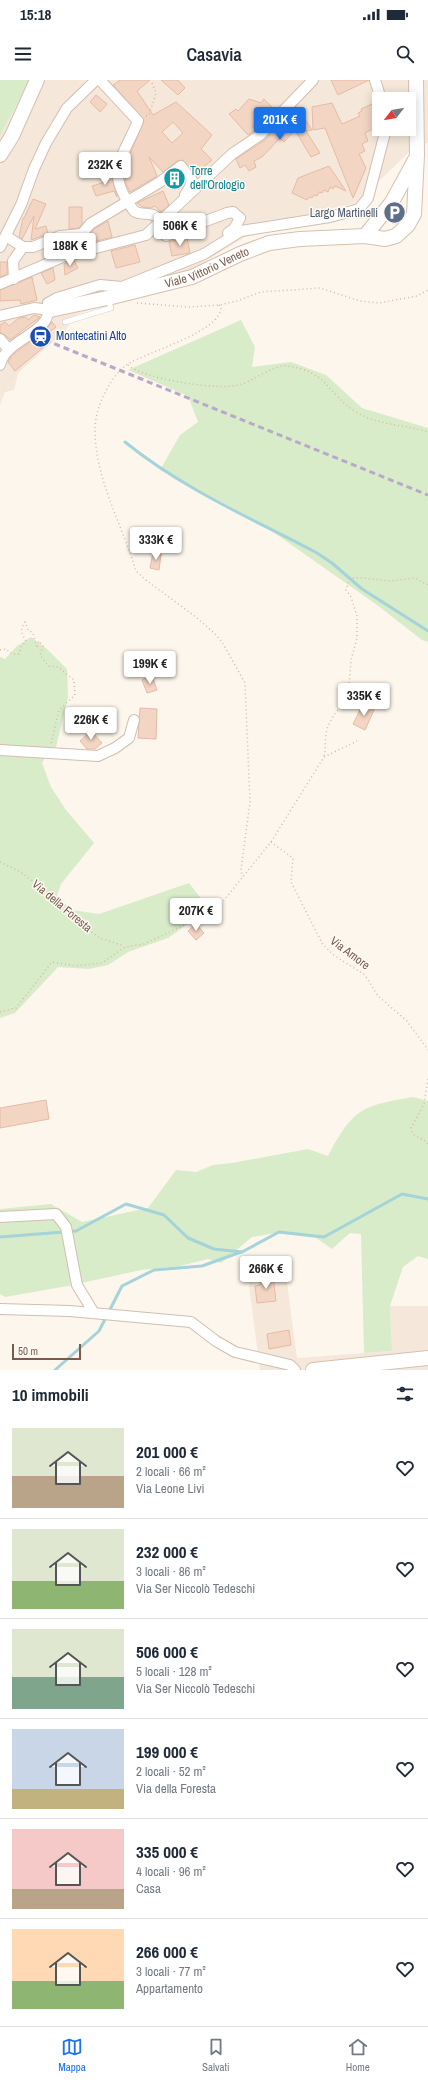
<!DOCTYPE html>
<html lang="it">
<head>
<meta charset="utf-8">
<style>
  body { margin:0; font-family:"Archivo Narrow",sans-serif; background:#f6f6f7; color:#1f2937; height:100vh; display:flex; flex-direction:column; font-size:15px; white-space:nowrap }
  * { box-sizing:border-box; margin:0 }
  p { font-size:13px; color:#747a83 }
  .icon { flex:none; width:22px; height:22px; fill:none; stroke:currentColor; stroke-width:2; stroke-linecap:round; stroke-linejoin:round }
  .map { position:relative; height:1290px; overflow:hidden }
  .details { display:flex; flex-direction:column; background:#fff; flex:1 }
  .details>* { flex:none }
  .needle { width:26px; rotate:239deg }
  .fabs { position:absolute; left:372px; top:12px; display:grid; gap:8px }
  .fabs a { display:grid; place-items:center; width:44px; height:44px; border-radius:0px; background:#fff; box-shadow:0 2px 10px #0003; font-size:20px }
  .scale { position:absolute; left:12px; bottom:10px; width:69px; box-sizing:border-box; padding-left:4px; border:2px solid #7a5c4d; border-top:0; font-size:11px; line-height:14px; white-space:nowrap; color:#7a5c4d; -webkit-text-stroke:3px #fffaf3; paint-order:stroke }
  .price { position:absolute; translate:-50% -34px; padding:0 9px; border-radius:4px; background:#fff; color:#222; font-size:13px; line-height:26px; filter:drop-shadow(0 1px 2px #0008) }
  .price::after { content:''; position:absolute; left:50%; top:24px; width:12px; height:9px; margin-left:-6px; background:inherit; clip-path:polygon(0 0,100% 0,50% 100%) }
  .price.selected { background:#1a73e8; color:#fff }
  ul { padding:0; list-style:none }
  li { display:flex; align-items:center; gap:12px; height:100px; padding:0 12px }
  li+li { border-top:1px solid #e0e1e3 }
  li span { display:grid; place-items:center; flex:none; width:112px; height:80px; border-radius:0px; color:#555 }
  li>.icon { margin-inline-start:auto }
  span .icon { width:48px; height:48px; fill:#fffc; stroke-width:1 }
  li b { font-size:17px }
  h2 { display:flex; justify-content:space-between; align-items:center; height:48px; padding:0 12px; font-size:17px }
  .status { display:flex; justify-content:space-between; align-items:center; height:28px; padding:0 20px; background:#fff; direction:ltr }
  .status svg { height:11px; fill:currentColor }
  header { display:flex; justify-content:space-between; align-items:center; height:52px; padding:0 12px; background:#fff; font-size:18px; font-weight:600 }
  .menu { display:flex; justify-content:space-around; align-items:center; height:56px; border-top:1px solid #e0e1e3; background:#fff; font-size:11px; color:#747a83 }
  .menu a { display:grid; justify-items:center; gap:2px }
  .menu .selected { color:#1a73e8 }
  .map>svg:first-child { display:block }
  .residential { fill:#f5e8da; fill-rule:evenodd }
  .green { fill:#d8ecc9 }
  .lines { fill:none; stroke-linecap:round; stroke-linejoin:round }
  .stream { stroke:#a5d3da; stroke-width:3 }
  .building { fill:#f3d5c3; stroke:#e6bba3; fill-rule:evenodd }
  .lane-casing { stroke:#d1beb0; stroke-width:6 }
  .street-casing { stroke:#d1beb0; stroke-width:12 }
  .secondary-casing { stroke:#d6c0b0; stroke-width:16 }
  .path { stroke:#d9b8a5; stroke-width:1.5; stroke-dasharray:1 3; stroke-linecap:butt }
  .lane { stroke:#fff; stroke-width:5 }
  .street { stroke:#fff; stroke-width:10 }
  .secondary { stroke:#fff; stroke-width:14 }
  .rail { stroke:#b9a8c9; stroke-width:3; stroke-dasharray:6 4; stroke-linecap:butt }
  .labels { text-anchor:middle; stroke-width:3; stroke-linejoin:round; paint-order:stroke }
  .culture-label { font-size:12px; fill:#0d838f; stroke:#fffaf3; text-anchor:start }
  .service-label { font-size:12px; fill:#4e5e75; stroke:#fffaf3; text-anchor:end }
  .street-label { font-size:12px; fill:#7a5c4d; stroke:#fffaf3 }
  .transit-label { font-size:12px; fill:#164399; stroke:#fffaf3; text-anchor:start }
</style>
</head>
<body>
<div class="status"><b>15:18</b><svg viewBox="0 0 49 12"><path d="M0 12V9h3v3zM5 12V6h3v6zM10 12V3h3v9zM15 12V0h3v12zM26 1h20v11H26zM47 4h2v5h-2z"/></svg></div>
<header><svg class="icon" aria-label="menu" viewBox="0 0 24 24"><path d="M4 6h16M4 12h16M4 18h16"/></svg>Casavia<svg class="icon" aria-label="search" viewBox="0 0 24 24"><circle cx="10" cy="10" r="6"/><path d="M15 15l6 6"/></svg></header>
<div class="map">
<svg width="428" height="1290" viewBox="0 0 428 1290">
  <rect width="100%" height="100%" fill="#fdf6ec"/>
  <g class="residential">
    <path d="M30 0H428V63L416 65 357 123 314 132 245 157 188 192 74 236 65 251 18 293 14 310 5 312 0 325V56ZM379 19H409V49H379Z"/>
    <polygon points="284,1180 297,1278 392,1271 390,1226 428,1226 428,1290 260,1290 247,1190"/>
  </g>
  <g class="green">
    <polygon points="0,0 30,0 0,56"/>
    <polygon points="241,240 255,267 252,287 291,282 326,295 362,328 428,348 428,562 422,560 377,525 256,440 160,390 180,355 198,342 188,316 128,290"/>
    <polygon points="31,557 48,570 67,589 68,617 56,667 46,676 42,683 51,707 66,730 94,763 61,804 57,816 72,830 99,834 189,803 209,829 168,858 128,872 108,885 89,889 58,887 15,933 0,938 0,577 5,579 17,566"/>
    <path d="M413 1017 428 1021V1179L418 1176 403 1187 390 1226 392 1271 364 1273 361 1154 350 1153 332 1169 316 1158 276 1153 252 1157 221 1183 208 1179 180 1186 141 1190 68 1206 5 1217 0 1214V1129L51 1124 82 1142 148 1128 176 1090 196 1092 213 1085 232 1083 308 1069 328 1076C336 1061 345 1043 359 1033 372 1023 398 1020 413 1017Z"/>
  </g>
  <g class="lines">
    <g class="stream">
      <path d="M125 362C183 409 251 438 317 473L332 483 362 509 428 551"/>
      <polyline points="0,1157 76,1151 126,1124 164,1135 188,1158 214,1169 242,1172 279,1152 324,1157 402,1114 428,1119"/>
      <polyline points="55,1290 99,1251 122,1206 154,1190 202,1186 241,1172"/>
    </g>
  </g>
  <g class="building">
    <path d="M120 0H150L137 11 153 35 176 22 212 55 201 69 212 80 195 94 183 80 177 81 163 92 149 77 157 96 130 112 126 104 125 87 144 40 113 5ZM173 42 183 53 172 63 162 52Z"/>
    <polygon points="161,0 178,0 185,8 178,15"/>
    <polygon points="331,0 369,0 338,15"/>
    <polygon points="96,15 107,24 100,32 90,22"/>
    <polygon points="249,19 261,23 264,19 272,27 252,46 256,50 248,55 229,34 236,29 238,31"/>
    <polygon points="332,23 342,44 360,36 358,33 362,31 361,29 372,24 379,41 379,46 365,53 368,61 362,64 365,71 359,74 366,88 353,118 325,48 313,50 312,27"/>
    <polygon points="290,33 296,39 302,35 312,50 306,51 320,73 311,77 295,50 284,62 280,58 262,77 254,81 256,87 249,91 245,85 240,88 236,79 265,60"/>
    <polygon points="329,86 346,111 335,106 333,109 330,107 328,112 324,110 322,113 319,112 317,116 314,115 312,118 309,117 307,120 292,113 298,98"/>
    <polygon points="104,94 111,94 117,117 114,111 96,116 92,106 105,102"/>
    <polygon points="163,111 169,125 161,132 155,126 151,128 142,127 137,123"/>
    <polygon points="33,119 46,124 35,149 46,146 48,154 31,160 34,136 22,159 19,157 23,138 24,138"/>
    <polygon points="69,127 82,127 82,144 79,148 69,149"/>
    <polygon points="108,141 112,157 63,170 62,162 85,160 94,149"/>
    <polygon points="187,157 190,173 172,176 169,162"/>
    <polygon points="135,165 140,182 116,188 111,171"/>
    <polygon points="74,180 78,188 65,195 64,184"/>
    <polygon points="0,182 7,182 7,194 0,197"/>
    <polygon points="53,188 55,200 47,204 41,193"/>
    <polygon points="32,197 37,220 21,224 20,220 0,221 0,210"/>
    <polygon points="34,235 40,237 10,260 5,255 0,253 0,245 5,242 9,246 19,238 26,237 28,240"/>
    <polygon points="52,242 56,247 48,253 51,255 45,266 15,291 8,282 12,275 44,252"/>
    <polygon points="153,473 161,474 159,490 150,488"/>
    <polygon points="152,596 157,610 147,613 142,600"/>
    <polygon points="363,624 374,630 365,650 353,644"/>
    <polygon points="140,628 157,629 156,659 138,658"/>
    <polygon points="91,651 102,663 95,669 87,669 80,661"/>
    <polygon points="196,844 204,853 196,860 188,851"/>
    <polygon points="46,1020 49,1039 0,1048 0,1028"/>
    <polygon points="273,1196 276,1221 257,1223 255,1206 260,1205 260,1198"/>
    <polygon points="289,1250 291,1265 269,1269 267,1254"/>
  </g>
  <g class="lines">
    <defs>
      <polyline id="lane" points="65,242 111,228 108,219"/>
      <g id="street">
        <path d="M100 0 138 41C122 80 104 91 134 131 143 137 151 129 161 141"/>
        <polyline points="375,0 381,19"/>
        <polyline points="157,146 166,156 227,133 233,132 240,138 234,149 228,153"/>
        <polyline points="6,156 23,167 33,167 60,156 82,154 90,144 160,102 181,86 192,100 190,107 185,115"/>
        <polyline points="0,167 21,125 34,89 46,63 67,28 96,0"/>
        <polyline points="14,199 13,181 23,167"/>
        <polyline points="0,204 65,176 146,155 232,74 260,55 313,0"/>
        <polyline points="50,230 48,223 57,218 100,205 122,207 204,174 241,151 330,137 359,129 368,118 386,49"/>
        <polyline points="0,236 34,228 50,230"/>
        <polyline points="0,259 9,270"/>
        <path d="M0 285C5 263 34 257 45 241 47 238 48 233 50 230"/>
        <polyline points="0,670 98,676 115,668 129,658 134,640"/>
        <polyline points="0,1137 56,1134 66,1147 77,1205 94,1233"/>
        <polyline points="0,1229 70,1231 191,1242 216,1261 235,1272 290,1285 295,1290"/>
      </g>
      <g id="secondary">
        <polyline points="0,75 12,56 37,0"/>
        <polyline points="365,156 392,122 416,78"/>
        <path id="s1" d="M50 230 112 217 192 197 240 174 269 163 300 159 365 156 385 159 396 156 408 145 414 134 417 75 416 0"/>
        <polyline points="313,1290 428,1278"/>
      </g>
    </defs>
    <use href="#lane" class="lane-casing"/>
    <use href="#street" class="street-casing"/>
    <use href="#secondary" class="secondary-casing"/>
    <g class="path">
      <polyline points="146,36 149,35 156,13 152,3 153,0"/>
      <polyline points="137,223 189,227 219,225 237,221 261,212 320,208 360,221 379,223 417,216 428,210"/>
      <path d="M219 225 221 228C220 252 147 272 128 284 110 296 95 328 95 349 95 400 122 444 136 491L147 501 196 537 214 553 222 562 245 603 250 722 241 789 242 797"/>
      <path d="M128 285C144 299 221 312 242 304 254 300 275 284 287 286 328 291 327 314 356 332 380 346 403 344 428 352"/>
      <path d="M0 570 6 569 12 574H19L21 567 26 561C21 553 20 550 25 542L28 550 33 553 37 568 39 561 43 566 40 575 48 586 58 587 74 600 75 615 59 630 51 664"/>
      <path d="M324 676C326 669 325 662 326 654 328 640 339 628 348 619L351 580 357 558V536L351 517 346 510 350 498H363L390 501 415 498 428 505"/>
      <polyline points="271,762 293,778 291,802 323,865 335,876 365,895 378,916 407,941 428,970"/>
      <polyline points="0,782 19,791 46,811 77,842 100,858 124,866"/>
      <polyline points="0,932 16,928 52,882 76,886 102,883 125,867 144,864 216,830 271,762 324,677 357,661"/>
      <polyline points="428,999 424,1024 411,1048 413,1054 427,1062 428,1065"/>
    </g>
    <use href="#lane" class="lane"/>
    <use href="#street" class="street"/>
    <use href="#secondary" class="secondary"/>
    <polyline class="rail" points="45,260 428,415"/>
  </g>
  <defs>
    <symbol id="building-disc" viewBox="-11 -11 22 22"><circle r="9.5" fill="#0f9aa8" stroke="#fffaf3"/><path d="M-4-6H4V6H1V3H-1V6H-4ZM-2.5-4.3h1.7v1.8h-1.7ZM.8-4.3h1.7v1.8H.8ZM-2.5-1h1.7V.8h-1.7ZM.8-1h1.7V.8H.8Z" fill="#fff"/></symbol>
    <symbol id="parking-disc" viewBox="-11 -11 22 22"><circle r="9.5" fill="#5c6f8a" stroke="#fffaf3"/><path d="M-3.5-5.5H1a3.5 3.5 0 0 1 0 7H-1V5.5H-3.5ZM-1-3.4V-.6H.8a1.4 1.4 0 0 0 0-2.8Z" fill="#fff"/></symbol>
    <symbol id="station-disc" viewBox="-11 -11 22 22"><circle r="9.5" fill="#1a4fb4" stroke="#fffaf3"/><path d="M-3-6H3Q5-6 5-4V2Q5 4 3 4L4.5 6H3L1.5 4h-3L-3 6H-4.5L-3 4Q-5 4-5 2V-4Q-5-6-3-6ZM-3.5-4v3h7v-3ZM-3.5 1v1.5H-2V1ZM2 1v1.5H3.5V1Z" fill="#fff"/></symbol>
  </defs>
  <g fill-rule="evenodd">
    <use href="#building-disc" x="162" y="86" width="25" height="25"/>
    <use href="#parking-disc" x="382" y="120" width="25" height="25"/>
    <use href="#station-disc" x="28" y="244" width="25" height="25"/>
  </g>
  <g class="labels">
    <g class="culture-label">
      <text x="190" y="95">Torre<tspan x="190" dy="14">dell'Orologio</tspan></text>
    </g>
    <g class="service-label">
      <text x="378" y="137">Largo Martinelli</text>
    </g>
    <g class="street-label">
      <text dy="4" stroke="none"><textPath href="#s1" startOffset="163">Viale Vittorio Veneto</textPath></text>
      <text transform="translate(62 826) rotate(40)" y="4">Via della Foresta</text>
      <text transform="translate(350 873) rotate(37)" y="4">Via Amore</text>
    </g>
    <g class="transit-label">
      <text x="56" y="260">Montecatini Alto</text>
    </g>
  </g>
</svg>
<div class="fabs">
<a><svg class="needle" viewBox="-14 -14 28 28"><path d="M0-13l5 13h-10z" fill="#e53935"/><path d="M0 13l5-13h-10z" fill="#747a83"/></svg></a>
</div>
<div class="scale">50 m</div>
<b class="price selected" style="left:280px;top:61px">201K €</b>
<b class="price" style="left:105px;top:106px">232K €</b>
<b class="price" style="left:180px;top:167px">506K €</b>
<b class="price" style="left:70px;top:187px">188K €</b>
<b class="price" style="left:156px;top:481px">333K €</b>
<b class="price" style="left:150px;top:605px">199K €</b>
<b class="price" style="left:364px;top:637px">335K €</b>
<b class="price" style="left:91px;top:661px">226K €</b>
<b class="price" style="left:196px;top:852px">207K €</b>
<b class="price" style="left:266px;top:1210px">266K €</b>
</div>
<section class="details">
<h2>10 immobili<svg class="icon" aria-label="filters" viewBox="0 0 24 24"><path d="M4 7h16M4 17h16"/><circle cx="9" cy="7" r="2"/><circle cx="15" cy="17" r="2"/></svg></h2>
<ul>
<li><span style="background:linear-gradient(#dfe7d0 60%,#b9a48a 0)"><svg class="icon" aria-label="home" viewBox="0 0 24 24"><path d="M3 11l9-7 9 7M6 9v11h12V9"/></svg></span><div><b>201 000 €</b><p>2 locali · 66 m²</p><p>Via Leone Livi</p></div><svg class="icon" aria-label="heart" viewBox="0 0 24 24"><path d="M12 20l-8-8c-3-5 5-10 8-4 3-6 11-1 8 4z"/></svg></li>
<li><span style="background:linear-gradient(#dfe7d0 65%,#8fb573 0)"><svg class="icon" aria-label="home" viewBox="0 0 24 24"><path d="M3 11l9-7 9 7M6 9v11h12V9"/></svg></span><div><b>232 000 €</b><p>3 locali · 86 m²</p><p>Via Ser Niccolò Tedeschi</p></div><svg class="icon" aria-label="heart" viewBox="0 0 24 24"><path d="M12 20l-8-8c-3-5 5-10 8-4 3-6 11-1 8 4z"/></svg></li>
<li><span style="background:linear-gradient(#dfe7d0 60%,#7fa58c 0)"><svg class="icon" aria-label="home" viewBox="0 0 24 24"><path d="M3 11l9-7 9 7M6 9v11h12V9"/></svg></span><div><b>506 000 €</b><p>5 locali · 128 m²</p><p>Via Ser Niccolò Tedeschi</p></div><svg class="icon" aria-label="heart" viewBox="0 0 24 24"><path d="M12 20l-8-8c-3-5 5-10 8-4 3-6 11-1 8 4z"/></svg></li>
<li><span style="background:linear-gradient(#c9d6e8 75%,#c2b280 0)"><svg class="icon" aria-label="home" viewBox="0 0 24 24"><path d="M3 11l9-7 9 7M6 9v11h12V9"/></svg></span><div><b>199 000 €</b><p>2 locali · 52 m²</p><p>Via della Foresta</p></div><svg class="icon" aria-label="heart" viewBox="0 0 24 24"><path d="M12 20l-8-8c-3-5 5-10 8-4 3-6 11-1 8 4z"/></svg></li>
<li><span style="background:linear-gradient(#f6c9c9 75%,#b9a48a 0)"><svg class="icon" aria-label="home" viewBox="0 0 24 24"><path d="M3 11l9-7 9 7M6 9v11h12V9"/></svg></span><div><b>335 000 €</b><p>4 locali · 96 m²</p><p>Casa</p></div><svg class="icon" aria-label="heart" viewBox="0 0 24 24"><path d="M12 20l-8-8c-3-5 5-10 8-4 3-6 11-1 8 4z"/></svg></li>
<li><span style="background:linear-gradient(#ffd9b3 65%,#8fb573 0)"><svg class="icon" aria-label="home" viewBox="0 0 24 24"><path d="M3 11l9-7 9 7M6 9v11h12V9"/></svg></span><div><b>266 000 €</b><p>3 locali · 77 m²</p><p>Appartamento</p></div><svg class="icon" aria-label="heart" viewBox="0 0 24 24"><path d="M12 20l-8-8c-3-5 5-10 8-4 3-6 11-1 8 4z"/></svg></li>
</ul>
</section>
<nav class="menu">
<a class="selected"><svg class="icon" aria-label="map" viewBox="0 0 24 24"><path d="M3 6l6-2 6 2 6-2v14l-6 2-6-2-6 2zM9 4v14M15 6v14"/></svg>Mappa</a>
<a><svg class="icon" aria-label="saved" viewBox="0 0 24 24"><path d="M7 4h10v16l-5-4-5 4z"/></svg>Salvati</a>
<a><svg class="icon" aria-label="home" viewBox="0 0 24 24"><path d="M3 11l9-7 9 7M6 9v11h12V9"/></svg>Home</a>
</nav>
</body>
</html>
